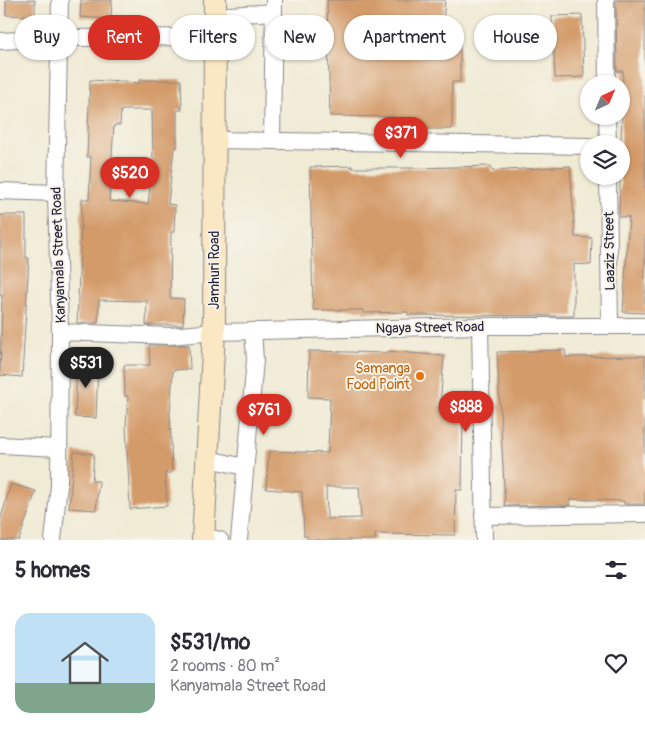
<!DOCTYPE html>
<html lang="en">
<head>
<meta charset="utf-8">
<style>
  body { margin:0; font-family:Pangolin,sans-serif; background:#f7f7f7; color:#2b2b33; height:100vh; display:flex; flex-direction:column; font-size:19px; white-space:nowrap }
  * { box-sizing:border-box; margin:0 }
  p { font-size:16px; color:#7c7c81 }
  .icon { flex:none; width:28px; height:28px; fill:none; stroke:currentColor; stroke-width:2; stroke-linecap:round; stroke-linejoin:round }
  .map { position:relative; height:540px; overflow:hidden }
  .sheet { display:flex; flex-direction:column; background:#fff; flex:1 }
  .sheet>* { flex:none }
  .top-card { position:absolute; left:15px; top:15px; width:615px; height:45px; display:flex; gap:10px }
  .needle { width:32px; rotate:44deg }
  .tools { position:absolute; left:580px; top:75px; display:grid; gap:10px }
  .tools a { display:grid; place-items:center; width:50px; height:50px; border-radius:50%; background:#fff; box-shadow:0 1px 4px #0004; font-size:25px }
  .price { position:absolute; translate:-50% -42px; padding:0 11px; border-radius:18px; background:#d93025; color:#fff; font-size:16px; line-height:32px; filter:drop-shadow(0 1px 2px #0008) }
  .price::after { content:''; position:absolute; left:50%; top:30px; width:15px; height:11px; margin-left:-8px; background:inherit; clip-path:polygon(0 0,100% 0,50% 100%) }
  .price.current { background:#222; color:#fff }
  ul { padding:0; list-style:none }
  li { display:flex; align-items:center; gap:15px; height:125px; padding:0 15px }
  li span { display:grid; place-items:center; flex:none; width:140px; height:100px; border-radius:15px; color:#555 }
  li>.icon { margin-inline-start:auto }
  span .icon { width:60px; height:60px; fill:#fffc; stroke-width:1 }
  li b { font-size:21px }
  h2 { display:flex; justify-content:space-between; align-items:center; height:60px; padding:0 15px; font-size:21px }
  .tag { padding:0 18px; border-radius:22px; background:#fff; box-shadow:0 1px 4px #0004; font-size:18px; line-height:45px }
  .tag.current { background:#d93025; color:#fff }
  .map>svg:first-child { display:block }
  .building { fill:#d49b6b; fill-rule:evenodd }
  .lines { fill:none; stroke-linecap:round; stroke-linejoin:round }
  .minor-casing { stroke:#898688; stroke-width:18 }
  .secondary-casing { stroke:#898688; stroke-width:24 }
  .minor { stroke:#fff; stroke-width:16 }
  .secondary { stroke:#fae7c3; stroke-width:22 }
  .food-dot { fill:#e8710a; stroke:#f7f3e8; stroke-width:2 }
  .labels { text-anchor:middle; stroke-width:4; stroke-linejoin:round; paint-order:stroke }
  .street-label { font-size:14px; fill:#22223b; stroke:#f7f3e8 }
  .food-label { font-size:14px; fill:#c56008; stroke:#f7f3e8; text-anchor:end }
</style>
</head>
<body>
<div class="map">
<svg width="645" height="540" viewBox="0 0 645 540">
  <rect width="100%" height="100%" fill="#f7f3e8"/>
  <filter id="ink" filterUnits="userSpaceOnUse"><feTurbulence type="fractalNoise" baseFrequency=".02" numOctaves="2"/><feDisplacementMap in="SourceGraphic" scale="10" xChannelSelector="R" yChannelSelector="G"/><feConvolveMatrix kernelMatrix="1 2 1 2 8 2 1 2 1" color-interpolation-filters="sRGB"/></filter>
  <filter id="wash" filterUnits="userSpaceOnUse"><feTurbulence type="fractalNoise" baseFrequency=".0096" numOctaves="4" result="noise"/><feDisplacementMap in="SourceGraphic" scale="20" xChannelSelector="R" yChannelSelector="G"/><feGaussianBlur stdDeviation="1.12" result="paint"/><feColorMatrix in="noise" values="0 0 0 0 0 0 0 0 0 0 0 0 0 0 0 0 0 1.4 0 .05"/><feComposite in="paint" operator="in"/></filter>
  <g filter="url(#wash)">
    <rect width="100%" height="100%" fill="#f0ebd5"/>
    <g id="blocks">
      <g class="building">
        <polygon points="6,0 35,0 35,16 6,15"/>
        <polygon points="81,0 112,0 111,19 80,17"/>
        <polygon points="327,0 445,0 441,44 460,45 460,82 452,82 452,129 394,129 394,117 330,116"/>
        <polygon points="616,0 645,0 645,313 623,312 629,217 619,217 623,71 617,71"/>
        <polygon points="582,15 584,77 555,78 552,16"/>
        <path d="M90 80 140 83 139 80H181L182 110H177V148H174L168 204 175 205 174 232H171L170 298 184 299 183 325H146L147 301 99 300 98 323H77L82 199H89L91 157H87ZM121 110H152L153 161 148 204 109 201 114 125H120Z"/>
        <polygon points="352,166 352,168 416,168 491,166 492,171 570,166 575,237 592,238 591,265 574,264 574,316 408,315 408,312 363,313 363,310 313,310 310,167"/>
        <polygon points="0,215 26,215 26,258 29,258 22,377 0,375 2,296 0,295"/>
        <polygon points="149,345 189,345 190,369 173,370 170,414 172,473 165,473 167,506 130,509 126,426 128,396 125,396 124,365 150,365"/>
        <polygon points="565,350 566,357 645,356 645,504 624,504 624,501 570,499 570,505 505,506 497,352"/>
        <path d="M309 351 388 353V351L444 356 440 406 463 407 462 490H456L455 535 375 534V540H307V536H304L302 492 266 489 269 451 328 453 330 398 308 397ZM326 487H359L361 518 327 519Z"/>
        <polygon points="77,360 96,361 98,364 96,418 75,417"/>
        <polygon points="74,452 94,454 92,481 99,481 96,510 69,508"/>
        <polygon points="11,484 36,491 19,540 0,540 0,521"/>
      </g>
    </g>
  </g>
  <g filter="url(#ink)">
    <use href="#blocks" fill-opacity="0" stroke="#898688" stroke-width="1"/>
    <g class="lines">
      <defs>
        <g id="minor">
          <polyline points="606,0 607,84"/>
          <polyline points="215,16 274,12"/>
          <polyline points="0,41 60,38 215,37"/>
          <polyline points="607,116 608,144"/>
          <polyline points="213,140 589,146"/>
          <polyline points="272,141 274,0"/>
          <polyline points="608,176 610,326"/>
          <polyline points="0,191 56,193"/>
          <polyline points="480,326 484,540"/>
          <polyline points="60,332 170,336 214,332 480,326 645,326"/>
          <polyline points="0,445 58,448"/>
          <polyline points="208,459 245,467"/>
          <polyline points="483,516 645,514"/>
          <polyline points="203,536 220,540"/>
          <polyline points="53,540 59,485 60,332 56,193 60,0"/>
          <polyline points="239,540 255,360 253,331"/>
        </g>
        <polyline id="secondary" points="203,540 214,332 215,0"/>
      </defs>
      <use href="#minor" class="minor-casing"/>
      <use href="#secondary" class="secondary-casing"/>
      <use href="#minor" class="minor"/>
      <use href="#secondary" class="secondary"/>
    </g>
  </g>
  <circle class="food-dot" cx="420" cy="376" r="5"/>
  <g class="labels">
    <g class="street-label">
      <text transform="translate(609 251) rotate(-91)" y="5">Laaziz Street</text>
      <text transform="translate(58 255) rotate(-92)" y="5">Kanyamala Street Road</text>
      <text transform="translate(214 270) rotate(-90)" y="5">Jamhuri Road</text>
      <text transform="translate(430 327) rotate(-1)" y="5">Ngaya Street Road</text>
    </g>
    <g class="food-label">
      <text x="410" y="373">Samanga<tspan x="410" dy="16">Food Point</tspan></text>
    </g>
  </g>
</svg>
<div class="tools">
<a><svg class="needle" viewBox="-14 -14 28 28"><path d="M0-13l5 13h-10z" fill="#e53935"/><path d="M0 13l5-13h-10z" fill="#7c7c81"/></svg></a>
<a><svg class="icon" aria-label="layers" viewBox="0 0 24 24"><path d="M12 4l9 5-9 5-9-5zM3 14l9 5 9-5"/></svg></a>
</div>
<b class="price" style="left:401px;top:159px">$371</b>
<b class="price" style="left:130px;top:199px">$520</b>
<b class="price current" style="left:86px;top:389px">$531</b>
<b class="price" style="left:466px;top:433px">$888</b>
<b class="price" style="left:264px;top:436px">$761</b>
<div class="top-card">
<a class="tag">Buy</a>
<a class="tag current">Rent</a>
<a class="tag">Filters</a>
<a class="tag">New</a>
<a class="tag">Apartment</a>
<a class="tag">House</a>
</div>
</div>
<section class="sheet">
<h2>5 homes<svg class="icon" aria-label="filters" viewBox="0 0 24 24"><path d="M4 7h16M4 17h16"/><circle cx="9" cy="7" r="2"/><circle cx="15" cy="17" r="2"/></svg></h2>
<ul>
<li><span style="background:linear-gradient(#bfe0f5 70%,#7fa58c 0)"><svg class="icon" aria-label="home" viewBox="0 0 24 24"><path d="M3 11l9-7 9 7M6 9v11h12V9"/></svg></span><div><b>$531/mo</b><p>2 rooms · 80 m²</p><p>Kanyamala Street Road</p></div><svg class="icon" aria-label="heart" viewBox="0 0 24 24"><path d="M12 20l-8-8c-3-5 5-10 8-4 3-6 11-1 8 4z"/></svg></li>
</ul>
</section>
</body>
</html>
